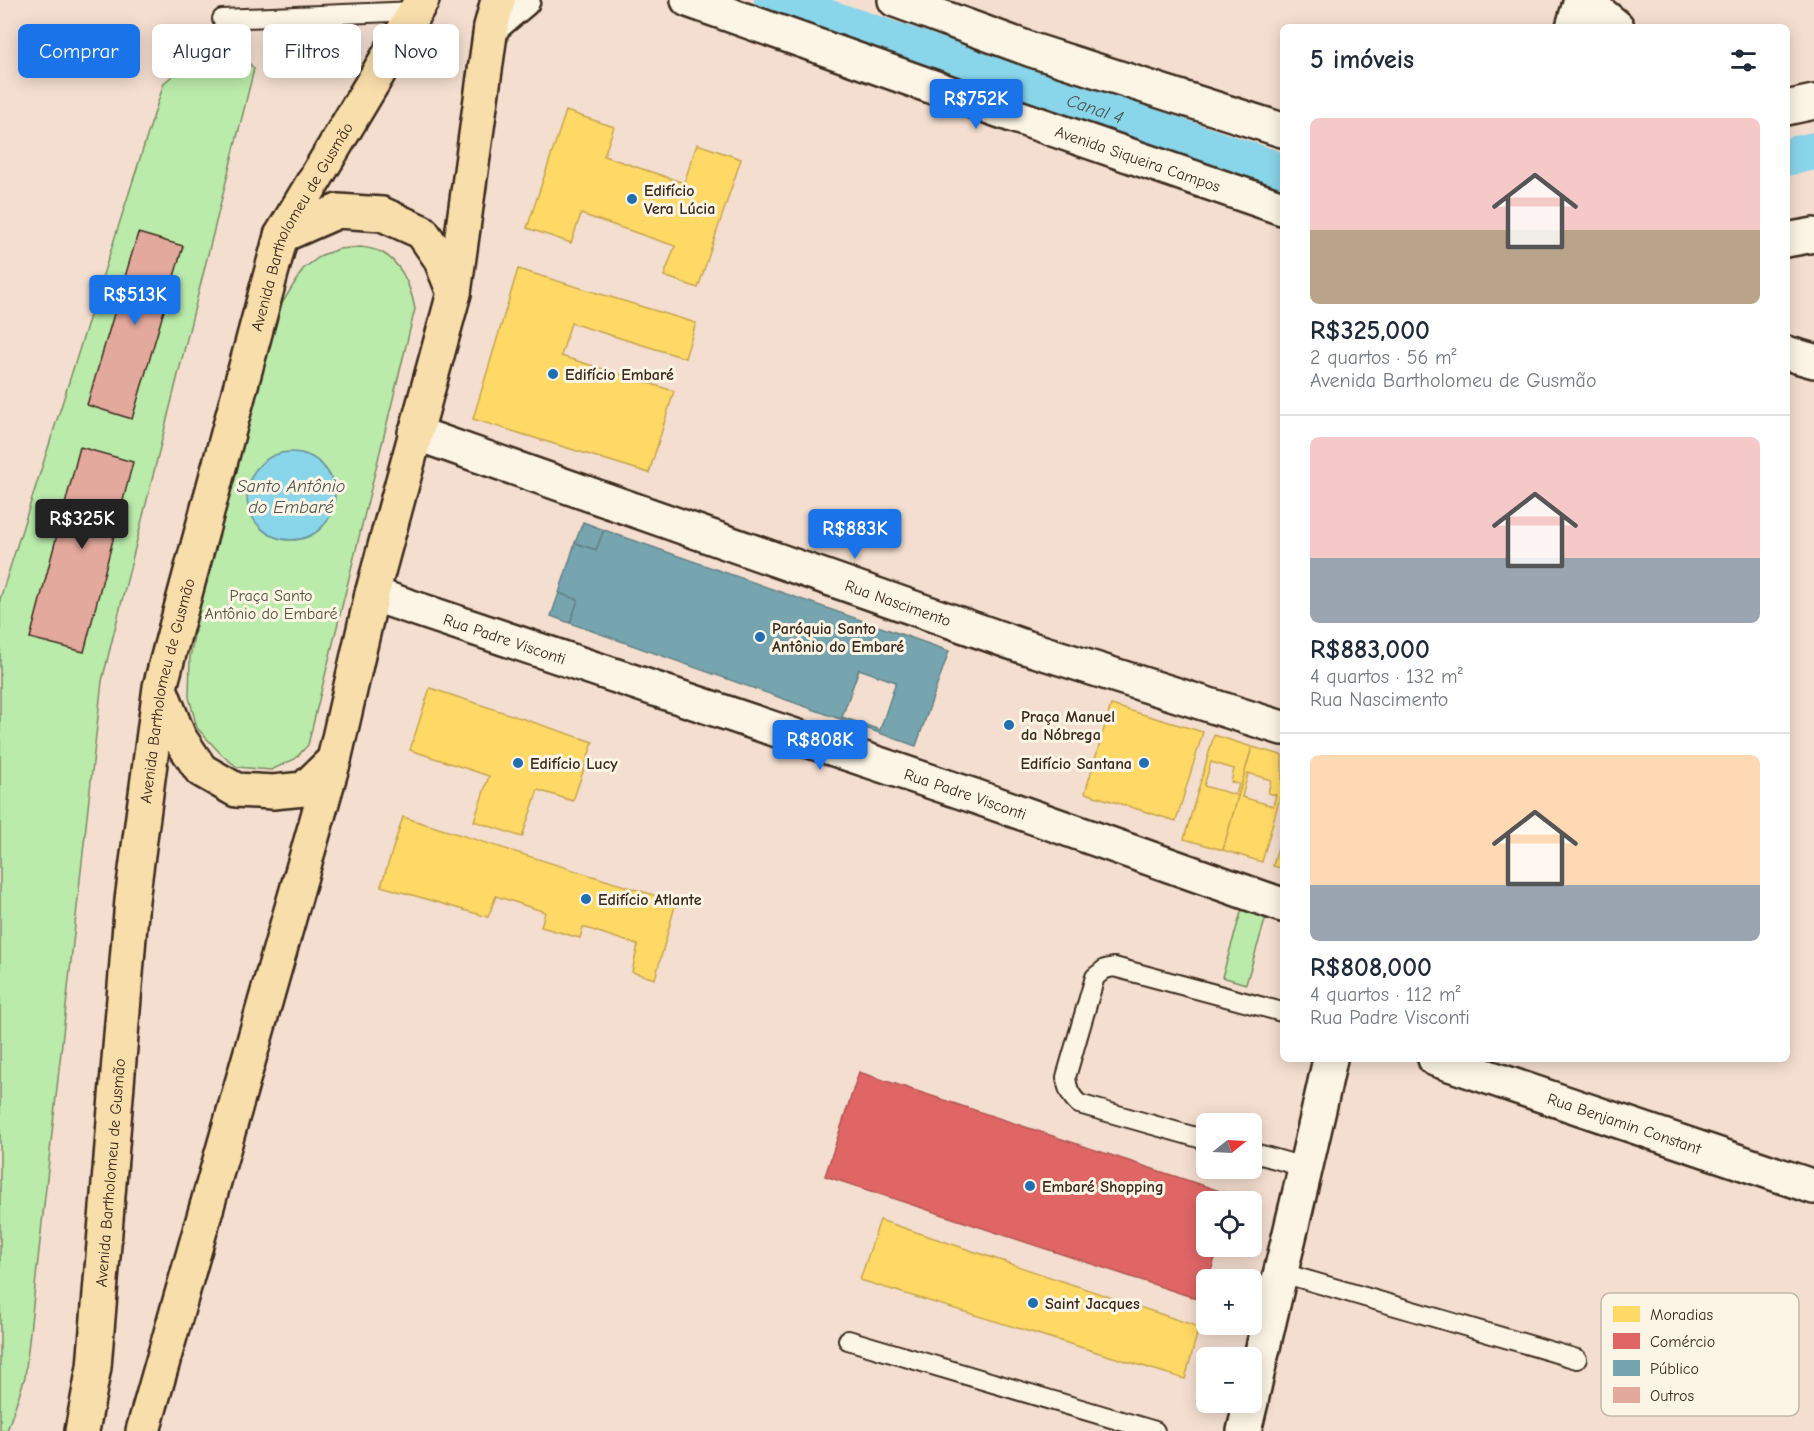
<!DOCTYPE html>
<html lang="pt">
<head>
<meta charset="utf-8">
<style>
  body { margin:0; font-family:"Comic Neue",sans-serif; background:#f6f6f7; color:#1f2937; height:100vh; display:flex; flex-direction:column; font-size:22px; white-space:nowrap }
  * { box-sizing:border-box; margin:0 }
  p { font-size:20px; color:#747a83 }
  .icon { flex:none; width:33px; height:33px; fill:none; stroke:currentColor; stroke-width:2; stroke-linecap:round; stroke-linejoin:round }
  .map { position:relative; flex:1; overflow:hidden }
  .panel { position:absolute; left:1280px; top:24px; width:510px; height:1038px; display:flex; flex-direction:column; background:#fff; border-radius:9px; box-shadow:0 3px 15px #0003 }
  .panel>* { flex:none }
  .banner { position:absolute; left:18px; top:24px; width:570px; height:54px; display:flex; gap:12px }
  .needle { width:39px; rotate:72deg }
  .controls { position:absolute; left:1196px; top:1113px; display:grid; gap:12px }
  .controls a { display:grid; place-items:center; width:66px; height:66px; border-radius:9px; background:#fff; box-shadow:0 3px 15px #0003; font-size:30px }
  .price { position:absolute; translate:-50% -51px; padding:0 14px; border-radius:6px; background:#1a73e8; color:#fff; font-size:20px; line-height:39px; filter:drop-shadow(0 2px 3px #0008) }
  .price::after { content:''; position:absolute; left:50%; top:36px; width:18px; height:14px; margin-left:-9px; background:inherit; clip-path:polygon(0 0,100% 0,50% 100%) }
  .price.active { background:#222; color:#fff }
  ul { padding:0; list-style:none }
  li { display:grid; align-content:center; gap:12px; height:318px; padding:0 30px }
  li+li { border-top:2px solid #e0e1e3 }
  li span { display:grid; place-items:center; height:186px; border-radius:9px; color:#555 }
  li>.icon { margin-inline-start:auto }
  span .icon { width:108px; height:108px; fill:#fffc; stroke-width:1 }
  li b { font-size:26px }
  h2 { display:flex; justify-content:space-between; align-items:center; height:72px; padding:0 30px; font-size:26px }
  .tag { padding:0 21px; border-radius:9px; background:#fff; box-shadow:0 3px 15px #0003; font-size:21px; line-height:54px }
  .tag.active { background:#1a73e8; color:#fff }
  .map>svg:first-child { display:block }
  .green { fill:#baebaa; stroke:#7a8a64; stroke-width:1.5 }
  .water { fill:#89d5e9; stroke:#6a9198; stroke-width:1.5 }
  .homes { fill:#ffd966; stroke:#c4a450; stroke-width:1.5; fill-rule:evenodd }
  .shops { fill:#e06666; stroke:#ae5450; stroke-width:1.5 }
  .public { fill:#76a5af; stroke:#648084; stroke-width:1.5; fill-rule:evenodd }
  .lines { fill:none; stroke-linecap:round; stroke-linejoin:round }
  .canal { stroke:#89d5e9; stroke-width:38 }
  .building { fill:#e3a99d; stroke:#3b2a1e; stroke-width:1.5 }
  .service-casing { stroke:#3b2a1e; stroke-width:22 }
  .minor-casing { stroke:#3b2a1e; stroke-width:38 }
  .tertiary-casing { stroke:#3b2a1e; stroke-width:38 }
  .secondary-casing { stroke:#3b2a1e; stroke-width:38 }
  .primary-casing { stroke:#3b2a1e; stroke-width:38 }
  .service { stroke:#fcf5e5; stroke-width:18 }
  .minor { stroke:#fcf5e5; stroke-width:33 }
  .tertiary { stroke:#fcf5e5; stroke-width:33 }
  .secondary { stroke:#fcf5e5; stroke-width:33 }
  .primary { stroke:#f8deab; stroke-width:33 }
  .poi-dot { fill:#1f6fb2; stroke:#fcf5e5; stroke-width:2 }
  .labels { text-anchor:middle; stroke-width:6; stroke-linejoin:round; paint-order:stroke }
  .street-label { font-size:16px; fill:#3b2a1e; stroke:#fcf5e5 }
  .poi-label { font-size:16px; font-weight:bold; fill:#3b2a1e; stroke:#fcf5e5; text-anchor:start }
  .park-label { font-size:16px; fill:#54513a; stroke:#fcf5e5 }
  .water-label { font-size:18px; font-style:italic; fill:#4e5551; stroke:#fcf5e5 }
  .key { fill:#fcf5e5; stroke:#c2b8a9; stroke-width:1.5 }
  .key-label { font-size:16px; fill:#3b2a1e }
</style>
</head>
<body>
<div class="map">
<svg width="1814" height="1431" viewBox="0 0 1814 1431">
  <rect width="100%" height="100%" fill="#f4decf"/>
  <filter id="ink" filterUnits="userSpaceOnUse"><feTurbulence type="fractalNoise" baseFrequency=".0167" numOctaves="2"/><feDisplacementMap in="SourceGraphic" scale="12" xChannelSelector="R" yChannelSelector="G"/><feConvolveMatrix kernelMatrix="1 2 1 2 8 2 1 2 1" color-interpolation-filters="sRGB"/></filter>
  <g filter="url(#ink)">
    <g class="green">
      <polygon points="245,58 254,69 102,681 25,1377 7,1431 0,1431 0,599 164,83 178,71"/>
      <path d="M361 247C367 248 375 249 381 252 402 263 411 288 415 309L308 745 295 759 271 770 237 767 222 755 197 728 189 697 190 657 201 598 275 315 303 269 322 255 339 249Z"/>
      <polygon points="1242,909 1266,917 1246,984 1222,977"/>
    </g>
    <circle class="water" cx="291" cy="496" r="44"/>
    <g class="homes">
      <polygon points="566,111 614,127 604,156 684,183 697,144 741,159 698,288 664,276 675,246 581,214 571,243 527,228"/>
      <polygon points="518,269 696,323 685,358 571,323 561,356 674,391 649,473 473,419"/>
      <polygon points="430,688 593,742 573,801 538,790 522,837 474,821 489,776 410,750"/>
      <polygon points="1111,705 1203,732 1176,821 1085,793"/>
      <path d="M1214 735 1252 747 1223 850 1184 839ZM1211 762 1234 769 1231 782 1239 784 1236 795 1204 786Z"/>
      <path d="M1252 747 1282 755V790L1262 862 1223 850ZM1248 773 1271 780 1268 793 1276 795 1273 806 1242 797Z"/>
      <polygon points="403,817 676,902 655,979 632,972 638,945 583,927 580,938 541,927 545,912 496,896 488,917 381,886"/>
      <polygon points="1282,832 1282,868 1273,866"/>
      <polygon points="880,1220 1199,1327 1185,1379 860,1280"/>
    </g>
    <polygon class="shops" points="859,1072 1235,1196 1233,1202 1206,1202 1206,1246 1219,1246 1208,1280 1206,1280 1201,1300 825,1176"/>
    <g class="public">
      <polygon points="583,522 604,530 596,550 575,543"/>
      <path d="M604 530 949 651 916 746 570 623 578 600 559 593 575 543 596 550ZM859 669 896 682 880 730 842 717Z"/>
      <polygon points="559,593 578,600 570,623 551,616"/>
    </g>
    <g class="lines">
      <g class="canal">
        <path id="s1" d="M773 0 1282 172"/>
        <polyline points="1786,157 1814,151"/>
      </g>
    </g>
    <g class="building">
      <polygon points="138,233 183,246 132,419 87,405"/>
      <polygon points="80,447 133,462 84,652 30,638"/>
    </g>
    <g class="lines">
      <defs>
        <g id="service">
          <polyline points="222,19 416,11"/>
          <path d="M1206 1140 1079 1104C1070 1096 1067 1088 1066 1077L1095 977 1105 969 1114 967 1282 1012"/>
          <polyline points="1251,1152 1307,1168"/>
          <polyline points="1279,1272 1577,1359"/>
          <polyline points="848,1340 1155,1431"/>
        </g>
        <g id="minor">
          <polyline points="1786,353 1814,361"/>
          <path id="s2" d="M415 433 1022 646 1282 728"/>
          <path id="s3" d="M372 594 974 796 1282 905"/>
        </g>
        <g id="tertiary">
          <path id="s4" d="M1435 1059 1814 1187"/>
        </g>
        <g id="secondary">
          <path id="s5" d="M688 0 1012 115 1282 208"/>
          <polyline points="895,0 1032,50 1282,130"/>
          <polyline points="1584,0 1617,27"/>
          <polyline points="491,27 523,0"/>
          <polyline points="1573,27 1581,0"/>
          <polyline points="1786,108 1814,102"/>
          <polyline points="1786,240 1814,235"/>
          <path d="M1251 1401C1276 1286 1306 1173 1330 1059"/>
          <polyline points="1244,1431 1251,1402"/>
        </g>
        <g id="primary">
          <polyline points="281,236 338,211 382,214 422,232 440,258 454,293"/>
          <polyline points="161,691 179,737 201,770 236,790 273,792 304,789 334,760"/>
          <path id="s6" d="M82 1431 94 1367 132 900 160 687 281 236 422 0"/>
          <polyline points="143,1431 334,760 372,594 454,293 491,27 498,0"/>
        </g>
      </defs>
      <use href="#service" class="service-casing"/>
      <use href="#minor" class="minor-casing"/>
      <use href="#tertiary" class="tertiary-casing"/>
      <use href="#secondary" class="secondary-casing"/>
      <use href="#primary" class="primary-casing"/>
      <use href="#service" class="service"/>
      <use href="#minor" class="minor"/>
      <use href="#tertiary" class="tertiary"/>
      <use href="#secondary" class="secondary"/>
      <use href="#primary" class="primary"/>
    </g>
  </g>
  <g class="poi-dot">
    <circle cx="632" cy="199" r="6"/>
    <circle cx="553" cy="374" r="6"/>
    <circle cx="760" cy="637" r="6"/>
    <circle cx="1009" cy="725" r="6"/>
    <circle cx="518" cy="763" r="6"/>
    <circle cx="1144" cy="763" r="6"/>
    <circle cx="586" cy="899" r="6"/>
    <circle cx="1030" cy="1186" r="6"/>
    <circle cx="1033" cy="1303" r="6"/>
  </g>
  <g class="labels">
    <g class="street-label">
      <text dy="6" stroke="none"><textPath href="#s5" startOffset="477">Avenida Siqueira Campos</textPath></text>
      <text dy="6" stroke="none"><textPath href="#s6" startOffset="1232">Avenida Bartholomeu de Gusmão</textPath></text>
      <text dy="6" stroke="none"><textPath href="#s2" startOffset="512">Rua Nascimento</textPath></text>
      <text dy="6" stroke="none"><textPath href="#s3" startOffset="140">Rua Padre Visconti</textPath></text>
      <text dy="6" stroke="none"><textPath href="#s6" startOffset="746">Avenida Bartholomeu de Gusmão</textPath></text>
      <text dy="6" stroke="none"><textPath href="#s3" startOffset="626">Rua Padre Visconti</textPath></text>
      <text dy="6" stroke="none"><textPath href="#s4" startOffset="200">Rua Benjamin Constant</textPath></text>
      <text dy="6" stroke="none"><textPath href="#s6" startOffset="260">Avenida Bartholomeu de Gusmão</textPath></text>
    </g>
    <g class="poi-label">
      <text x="644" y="196">Edifício<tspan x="644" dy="18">Vera Lúcia</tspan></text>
      <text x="565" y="380">Edifício Embaré</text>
      <text x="772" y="634">Paróquia Santo<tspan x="772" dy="18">Antônio do Embaré</tspan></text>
      <text x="1021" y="722">Praça Manuel<tspan x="1021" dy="18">da Nóbrega</tspan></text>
      <text x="530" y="769">Edifício Lucy</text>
      <text x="1132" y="769" text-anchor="end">Edifício Santana</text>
      <text x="598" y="905">Edifício Atlante</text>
      <text x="1042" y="1192">Embaré Shopping</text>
      <text x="1045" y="1309">Saint Jacques</text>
    </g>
    <g class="park-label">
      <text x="271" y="601">Praça Santo<tspan x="271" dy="18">Antônio do Embaré</tspan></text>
    </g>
    <g class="water-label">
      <text dy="6" stroke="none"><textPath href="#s1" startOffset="340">Canal 4</textPath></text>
      <text x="291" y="492">Santo Antônio<tspan x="291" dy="21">do Embaré</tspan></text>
    </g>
  </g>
  <rect x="1601" y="1293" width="198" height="123" rx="9" class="key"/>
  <rect x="1613" y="1306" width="27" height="16" fill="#ffd966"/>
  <rect x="1613" y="1333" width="27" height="16" fill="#e06666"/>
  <rect x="1613" y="1360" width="27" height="16" fill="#76a5af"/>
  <rect x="1613" y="1387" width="27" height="16" fill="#e3a99d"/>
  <g class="key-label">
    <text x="1650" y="1320">Moradias</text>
    <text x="1650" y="1347">Comércio</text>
    <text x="1650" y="1374">Público</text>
    <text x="1650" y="1401">Outros</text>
  </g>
</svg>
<div class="controls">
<a><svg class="needle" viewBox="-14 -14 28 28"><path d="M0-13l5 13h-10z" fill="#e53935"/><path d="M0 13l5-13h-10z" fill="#747a83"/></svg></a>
<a><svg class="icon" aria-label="locate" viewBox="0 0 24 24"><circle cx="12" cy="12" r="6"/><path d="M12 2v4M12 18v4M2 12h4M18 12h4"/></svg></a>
<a>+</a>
<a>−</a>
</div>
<b class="price" style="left:976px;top:130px">R$752K</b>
<b class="price" style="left:135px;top:326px">R$513K</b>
<b class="price active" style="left:82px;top:550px">R$325K</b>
<b class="price" style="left:855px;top:560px">R$883K</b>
<b class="price" style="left:820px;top:771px">R$808K</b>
<div class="banner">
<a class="tag active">Comprar</a>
<a class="tag">Alugar</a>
<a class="tag">Filtros</a>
<a class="tag">Novo</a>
</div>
<section class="panel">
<h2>5 imóveis<svg class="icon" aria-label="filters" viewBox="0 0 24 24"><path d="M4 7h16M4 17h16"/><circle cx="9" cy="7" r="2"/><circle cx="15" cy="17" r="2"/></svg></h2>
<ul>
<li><span style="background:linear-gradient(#f6c9c9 60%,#b9a48a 0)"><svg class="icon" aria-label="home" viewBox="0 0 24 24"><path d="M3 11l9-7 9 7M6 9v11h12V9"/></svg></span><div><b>R$325,000</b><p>2 quartos · 56 m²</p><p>Avenida Bartholomeu de Gusmão</p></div></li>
<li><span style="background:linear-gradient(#f6c9c9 65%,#9aa5b1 0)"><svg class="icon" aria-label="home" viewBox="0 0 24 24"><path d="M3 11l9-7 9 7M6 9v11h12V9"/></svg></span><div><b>R$883,000</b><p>4 quartos · 132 m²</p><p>Rua Nascimento</p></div></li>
<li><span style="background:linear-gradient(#ffd9b3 70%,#9aa5b1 0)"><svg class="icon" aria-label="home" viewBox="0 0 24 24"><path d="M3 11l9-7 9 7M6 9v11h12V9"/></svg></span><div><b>R$808,000</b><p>4 quartos · 112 m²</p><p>Rua Padre Visconti</p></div></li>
</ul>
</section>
</div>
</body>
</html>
